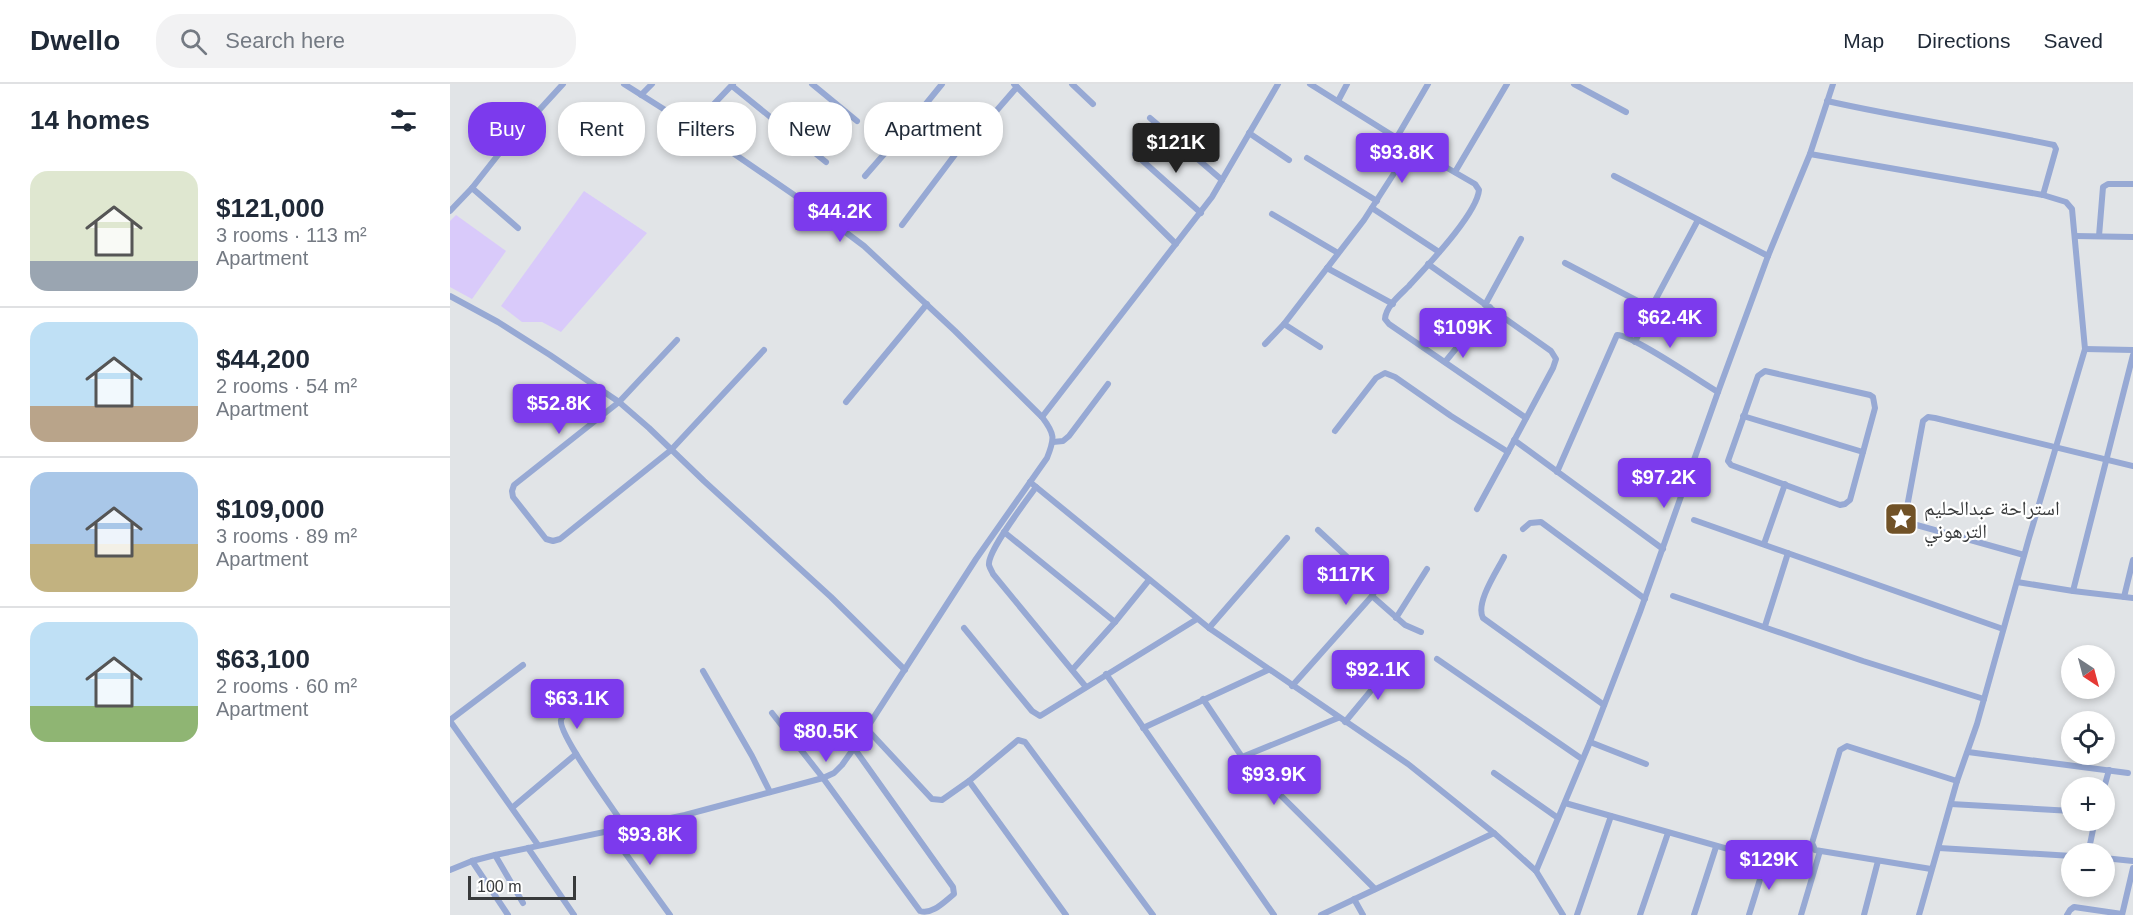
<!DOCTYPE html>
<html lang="en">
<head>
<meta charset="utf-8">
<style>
  body { margin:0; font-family:Arial,"Noto Naskh Arabic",sans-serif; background:#f2f2f3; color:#1f2937; height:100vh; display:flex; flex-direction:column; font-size:22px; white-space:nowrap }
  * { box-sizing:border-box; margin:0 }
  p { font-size:20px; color:#747a83 }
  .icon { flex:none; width:33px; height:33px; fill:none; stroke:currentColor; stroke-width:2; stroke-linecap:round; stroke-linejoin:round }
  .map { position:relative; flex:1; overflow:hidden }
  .details { display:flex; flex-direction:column; background:#fff; width:450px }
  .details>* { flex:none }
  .hud { position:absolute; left:18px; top:18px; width:570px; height:54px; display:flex; gap:12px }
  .needle { width:39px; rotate:144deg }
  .buttons { position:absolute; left:1611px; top:561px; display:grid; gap:12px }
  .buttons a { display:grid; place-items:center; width:54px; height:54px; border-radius:50%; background:#fff; box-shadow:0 3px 9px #0003; font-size:30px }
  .scale { position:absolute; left:18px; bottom:15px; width:108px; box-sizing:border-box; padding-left:6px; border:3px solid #383a3b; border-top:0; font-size:16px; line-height:21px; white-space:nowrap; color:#383a3b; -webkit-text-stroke:4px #fff; paint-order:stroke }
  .price { position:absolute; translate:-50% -51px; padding:0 14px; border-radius:6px; background:#7c3aed; color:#fff; font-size:20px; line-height:39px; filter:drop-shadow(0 2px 3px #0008) }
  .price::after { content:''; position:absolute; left:50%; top:36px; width:18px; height:14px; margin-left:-9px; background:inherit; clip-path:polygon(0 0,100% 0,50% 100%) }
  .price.on { background:#222; color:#fff }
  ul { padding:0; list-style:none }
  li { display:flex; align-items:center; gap:18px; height:150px; padding:0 30px }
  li+li { border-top:2px solid #e0e1e3 }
  li span { display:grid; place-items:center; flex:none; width:168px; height:120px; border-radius:18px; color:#555 }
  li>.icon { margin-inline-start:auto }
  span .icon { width:72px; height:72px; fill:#fffc; stroke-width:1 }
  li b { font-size:26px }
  h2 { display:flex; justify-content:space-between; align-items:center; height:72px; padding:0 30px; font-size:26px }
  .pill { padding:0 21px; border-radius:24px; background:#fff; box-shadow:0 3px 9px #0003; font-size:21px; line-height:54px }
  .pill.on { background:#7c3aed; color:#fff }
  header { display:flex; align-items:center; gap:36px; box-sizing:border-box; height:84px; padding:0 30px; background:#fff; border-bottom:2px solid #e0e1e3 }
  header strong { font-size:28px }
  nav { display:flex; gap:33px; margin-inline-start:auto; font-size:21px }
  .search { width:420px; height:54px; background:#f2f2f3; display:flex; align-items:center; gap:15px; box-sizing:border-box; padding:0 21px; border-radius:24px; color:#747a83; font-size:22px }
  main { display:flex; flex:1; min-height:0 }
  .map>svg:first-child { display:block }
  .green { fill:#d9cafa }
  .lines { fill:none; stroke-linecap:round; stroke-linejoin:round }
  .minor { stroke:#97a9d4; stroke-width:6 }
  .labels { text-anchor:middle; stroke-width:4.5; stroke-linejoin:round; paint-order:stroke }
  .poi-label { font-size:20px; fill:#383a3b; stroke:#fff; text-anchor:start }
</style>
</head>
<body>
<header>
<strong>Dwello</strong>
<div class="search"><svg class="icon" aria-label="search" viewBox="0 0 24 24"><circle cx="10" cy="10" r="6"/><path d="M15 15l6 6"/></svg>Search here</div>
<nav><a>Map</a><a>Directions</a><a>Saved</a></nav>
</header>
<main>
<section class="details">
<h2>14 homes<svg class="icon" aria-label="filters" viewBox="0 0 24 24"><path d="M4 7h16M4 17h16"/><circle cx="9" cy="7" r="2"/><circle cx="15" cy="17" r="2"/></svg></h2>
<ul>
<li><span style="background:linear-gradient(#dfe7d0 75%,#9aa5b1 0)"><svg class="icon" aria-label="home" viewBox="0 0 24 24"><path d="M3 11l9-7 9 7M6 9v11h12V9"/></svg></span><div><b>$121,000</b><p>3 rooms · 113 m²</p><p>Apartment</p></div></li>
<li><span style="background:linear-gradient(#bfe0f5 70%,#b9a48a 0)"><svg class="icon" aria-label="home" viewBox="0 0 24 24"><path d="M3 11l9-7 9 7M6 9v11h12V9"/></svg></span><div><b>$44,200</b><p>2 rooms · 54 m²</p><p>Apartment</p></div></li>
<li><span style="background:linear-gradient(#a9c7e8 60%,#c2b280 0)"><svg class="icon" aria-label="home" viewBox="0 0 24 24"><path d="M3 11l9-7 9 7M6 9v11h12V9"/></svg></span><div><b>$109,000</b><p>3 rooms · 89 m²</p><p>Apartment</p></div></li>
<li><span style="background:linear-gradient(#bfe0f5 70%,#8fb573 0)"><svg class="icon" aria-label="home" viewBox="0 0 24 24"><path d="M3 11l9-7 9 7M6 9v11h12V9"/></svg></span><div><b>$63,100</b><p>2 rooms · 60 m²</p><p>Apartment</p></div></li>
</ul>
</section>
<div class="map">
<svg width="1683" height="831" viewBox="0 0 1683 831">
  <rect width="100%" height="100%" fill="#e1e4e7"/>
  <g class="green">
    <polygon points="134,107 197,149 111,248 92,238 72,238 51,222"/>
    <polygon points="6,131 56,167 22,215 0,203 0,137"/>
  </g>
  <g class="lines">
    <g class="minor">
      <polyline points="362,0 407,37"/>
      <polyline points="564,0 726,160"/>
      <polyline points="622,0 643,20"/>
      <path d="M860 0 961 63 1025 100 1029 106C1027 130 976 183 959 202 950 211 936 222 935 235L939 240 1076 334"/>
      <polyline points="1124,0 1176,28"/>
      <polyline points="282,2 376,78"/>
      <polyline points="191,11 202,0"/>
      <polyline points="888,17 897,0"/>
      <path d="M1377 17C1453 34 1529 45 1604 61L1606 65 1593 111"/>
      <polyline points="700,34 772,96"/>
      <polyline points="242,43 283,0"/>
      <polyline points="799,49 839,76"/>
      <polyline points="947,53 978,0"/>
      <polyline points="685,70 751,129"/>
      <polyline points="1360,70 1593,111 1616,118 1622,125 1635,265 1579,454 1527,640 1507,697 1469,831"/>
      <polyline points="857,74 927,117"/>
      <polyline points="1005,88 1057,0"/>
      <polyline points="415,92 449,53 492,0"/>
      <polyline points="1164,92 1318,172"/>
      <polyline points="22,104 48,71 113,0"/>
      <polyline points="922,124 989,168"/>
      <polyline points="0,127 22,104 68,144"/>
      <polyline points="822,130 888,169"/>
      <polyline points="452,141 513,60 528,48 567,3"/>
      <polyline points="1625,152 1683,153"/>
      <polyline points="1649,152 1653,103 1658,100 1683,100"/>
      <polyline points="1115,179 1201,224"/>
      <polyline points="877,184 943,220"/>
      <polyline points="0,212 48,238 100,271 169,318 199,344 254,397 381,513 455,586"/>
      <polyline points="1035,221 1071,155"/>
      <polyline points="834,240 870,263"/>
      <polyline points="227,256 169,318 64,401 62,407 63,413 96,455 103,457 110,455 221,366 314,266"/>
      <polyline points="1185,258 1201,224 1248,136"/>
      <polyline points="815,260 834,240 914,136 961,63"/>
      <polyline points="1635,265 1683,266"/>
      <polyline points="995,278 1040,223"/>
      <polygon points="1315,287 1420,311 1423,313 1425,324 1400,416 1395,420 1390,421 1281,381 1278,377 1308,292"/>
      <polyline points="396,318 477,220"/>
      <polyline points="1293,332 1413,368"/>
      <polyline points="592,333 762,113 828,0"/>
      <polyline points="885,347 926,294 935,289 945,293 1001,332 1058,368 1103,284 1106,275 1101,267 978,180"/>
      <polyline points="1064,356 1213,465"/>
      <polyline points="603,358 613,357 619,352 658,300"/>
      <path d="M1107 388 1167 251C1181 250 1251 298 1268 308"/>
      <polyline points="580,398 759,544 958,680 1044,749 1086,787 1113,831"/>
      <path d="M586 403C577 416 537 467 539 481 540 485 542 487 543 490L636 603"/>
      <polyline points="1027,425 1058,368"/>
      <polyline points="1244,436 1553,545"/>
      <polyline points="1073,445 1080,439 1091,438 1195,515"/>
      <polyline points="554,448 665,538"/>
      <polyline points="1314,460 1335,400"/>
      <polyline points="1574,471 1463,440 1455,434 1473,337 1478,333 1485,334 1683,382"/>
      <path d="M1054 473C1047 487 1025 519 1033 534L1154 621"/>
      <polyline points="1567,498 1623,507 1683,514"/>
      <polyline points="1623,507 1683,271"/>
      <polyline points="922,512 955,541 971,548"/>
      <polyline points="1223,512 1413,577 1534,615"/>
      <polyline points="1674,513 1683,476"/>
      <polyline points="946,534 977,485"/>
      <polyline points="1315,542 1338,469"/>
      <polyline points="514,544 582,627 590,632 747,535"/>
      <polyline points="759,544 837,454"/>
      <polyline points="987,575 1132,675"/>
      <polyline points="623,585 665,538 699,496"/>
      <polyline points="253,587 302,672 320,708"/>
      <polyline points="656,590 824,831"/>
      <polyline points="842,602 922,512 926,505 925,499 868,446"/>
      <polyline points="753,615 792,673 925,805"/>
      <path d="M122 622C119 626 112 631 111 636 108 650 166 729 176 744"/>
      <path d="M322 629 373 694 470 827C482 831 494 818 504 810L503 803 404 664"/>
      <polyline points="0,636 73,581"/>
      <polyline points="0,637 88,761"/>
      <polyline points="895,638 924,603 924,596 921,587"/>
      <polyline points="416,644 482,715 492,716 519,697"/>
      <polyline points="693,644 818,586"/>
      <polyline points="1140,658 1196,680"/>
      <polyline points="1518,668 1678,689"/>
      <polyline points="792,673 888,634"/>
      <polyline points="1044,689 1108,734"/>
      <polyline points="1654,704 1659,686"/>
      <polyline points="1115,719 1338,782"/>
      <polyline points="1501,720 1622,727"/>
      <polyline points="63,723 126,670"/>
      <polyline points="160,748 220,831"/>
      <polyline points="78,764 124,831"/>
      <polyline points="1489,764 1622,772"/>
      <polyline points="1638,770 1645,736"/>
      <polyline points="45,771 73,819"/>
      <polyline points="1654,774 1683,777"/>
      <polyline points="22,777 58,831"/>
      <polyline points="1481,785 1365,766 1362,759 1390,666 1397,662 1507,697"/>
      <path d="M0 786 22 777 45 771 235 731 373 694 384 689 392 681 404 664 526 475 597 374C605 354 605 350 592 333L505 247 414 162 366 126 280 67 174 0"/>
      <polyline points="1086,787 1140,658 1190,528 1268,308 1318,172 1360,70 1383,0"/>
      <polyline points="904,815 913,831"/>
      <polyline points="616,831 519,697 568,656 575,658 703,831"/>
      <polyline points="871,831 1044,749"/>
      <polyline points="1127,831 1161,732"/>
      <polyline points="1190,831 1218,749"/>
      <polyline points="1244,831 1266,763"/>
      <polyline points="1299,831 1316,776"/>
      <polyline points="1351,831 1370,767"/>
      <polyline points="1414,831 1428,777"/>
      <polyline points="1617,831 1620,826 1624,823 1672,830"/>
      <polyline points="1672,831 1683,784"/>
    </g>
  </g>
  <defs>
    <symbol id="sight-square" viewBox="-11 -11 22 22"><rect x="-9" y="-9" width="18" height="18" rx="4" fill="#715227" stroke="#fff"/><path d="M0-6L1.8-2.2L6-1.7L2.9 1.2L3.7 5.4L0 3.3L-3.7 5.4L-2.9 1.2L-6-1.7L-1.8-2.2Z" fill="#fff"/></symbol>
  </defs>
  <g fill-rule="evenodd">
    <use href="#sight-square" x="1432" y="416" width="38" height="38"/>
  </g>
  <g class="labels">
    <g class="poi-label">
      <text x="1474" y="431">استراحة عبدالحليم<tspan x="1474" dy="23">الترهوني</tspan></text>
    </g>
  </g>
</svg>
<div class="buttons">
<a><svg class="needle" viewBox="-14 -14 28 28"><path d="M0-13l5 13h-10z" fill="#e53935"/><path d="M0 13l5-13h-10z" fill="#747a83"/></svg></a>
<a><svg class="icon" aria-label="locate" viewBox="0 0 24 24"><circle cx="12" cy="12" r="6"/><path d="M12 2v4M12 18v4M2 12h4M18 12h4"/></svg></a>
<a>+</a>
<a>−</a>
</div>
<div class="scale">100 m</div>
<b class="price on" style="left:726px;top:90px">$121K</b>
<b class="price" style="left:952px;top:100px">$93.8K</b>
<b class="price" style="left:390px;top:159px">$44.2K</b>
<b class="price" style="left:1220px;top:265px">$62.4K</b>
<b class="price" style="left:1013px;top:275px">$109K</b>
<b class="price" style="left:109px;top:351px">$52.8K</b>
<b class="price" style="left:1214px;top:425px">$97.2K</b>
<b class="price" style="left:896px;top:522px">$117K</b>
<b class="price" style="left:928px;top:617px">$92.1K</b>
<b class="price" style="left:127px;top:646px">$63.1K</b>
<b class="price" style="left:376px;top:679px">$80.5K</b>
<b class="price" style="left:824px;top:722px">$93.9K</b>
<b class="price" style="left:200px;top:782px">$93.8K</b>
<b class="price" style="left:1319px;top:807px">$129K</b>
<div class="hud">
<a class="pill on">Buy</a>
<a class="pill">Rent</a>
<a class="pill">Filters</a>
<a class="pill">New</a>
<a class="pill">Apartment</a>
</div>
</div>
</main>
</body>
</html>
